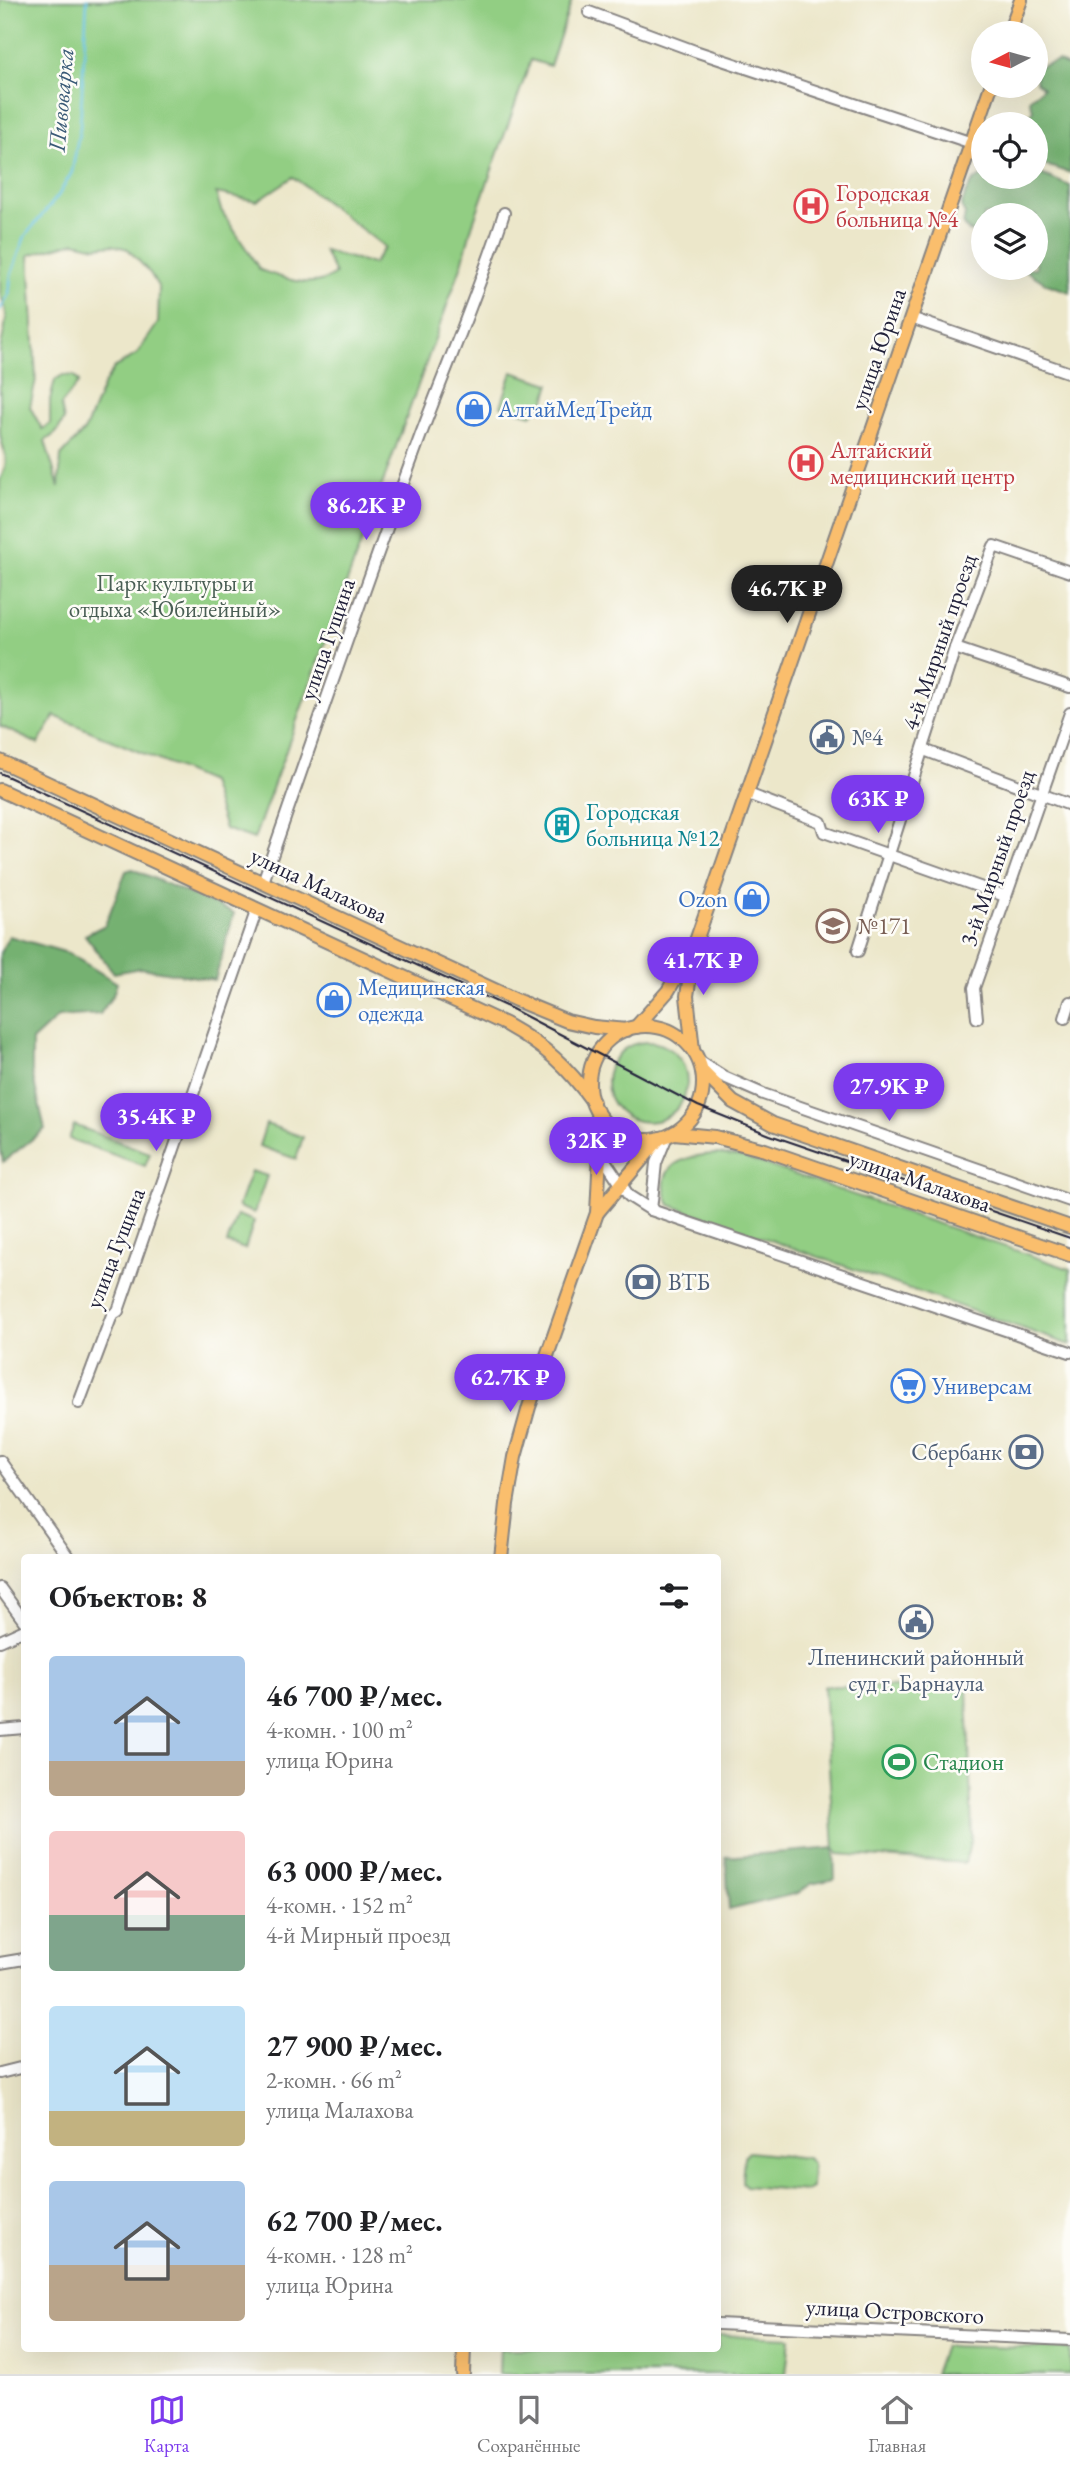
<!DOCTYPE html>
<html lang="ru">
<head>
<meta charset="utf-8">
<style>
  body { margin:0; font-family:"EB Garamond",serif; background:#f6f6f6; color:#202124; height:100vh; display:flex; flex-direction:column; font-size:26px; white-space:nowrap }
  * { box-sizing:border-box; margin:0 }
  p { font-size:23px; color:#757577 }
  .icon { flex:none; width:38px; height:38px; fill:none; stroke:currentColor; stroke-width:2; stroke-linecap:round; stroke-linejoin:round }
  .map { position:relative; flex:1; overflow:hidden }
  .panel { position:absolute; left:21px; top:1554px; width:700px; height:798px; display:flex; flex-direction:column; background:#fff; border-radius:7px; box-shadow:0 7px 28px #0002 }
  .panel>* { flex:none }
  .needle { width:46px; rotate:264deg }
  .buttons { position:absolute; left:971px; top:21px; display:grid; gap:14px }
  .buttons a { display:grid; place-items:center; width:77px; height:77px; border-radius:50%; background:#fff; box-shadow:0 7px 28px #0002; font-size:35px }
  .price { position:absolute; translate:-50% -60px; padding:0 16px; border-radius:24px; background:#7c3aed; color:#fff; font-size:23px; line-height:46px; filter:drop-shadow(0 2px 4px #0008) }
  .price::after { content:''; position:absolute; left:50%; top:42px; width:21px; height:16px; margin-left:-10px; background:inherit; clip-path:polygon(0 0,100% 0,50% 100%) }
  .price.active { background:#222; color:#fff }
  ul { padding:0; list-style:none }
  li { display:flex; align-items:center; gap:21px; height:175px; padding:0 28px }
  li span { display:grid; place-items:center; flex:none; width:196px; height:140px; border-radius:7px; color:#555 }
  li>.icon { margin-inline-start:auto }
  span .icon { width:84px; height:84px; fill:#fffc; stroke-width:1 }
  li b { font-size:30px }
  h2 { display:flex; justify-content:space-between; align-items:center; height:84px; padding:0 28px; font-size:30px }
  .dock { display:flex; justify-content:space-around; align-items:center; height:98px; border-top:2px solid #e0e0e0; background:#fff; font-size:19px; color:#757577 }
  .dock a { display:grid; justify-items:center; gap:4px }
  .dock .active { color:#7c3aed }
  .map>svg:first-child { display:block }
  .green { fill:#92ce83; stroke:#5a785f; stroke-width:2; fill-rule:evenodd }
  .forest { fill:#75b171; stroke:#4c6a56; stroke-width:2 }
  .lines { fill:none; stroke-linecap:round; stroke-linejoin:round }
  .stream { stroke:#68c3e6; stroke-width:2.5 }
  .minor-casing { stroke:#878482; stroke-width:14 }
  .major-casing { stroke:#878482; stroke-width:16 }
  .minor { stroke:#fff; stroke-width:10 }
  .major { stroke:#fabe6d; stroke-width:12 }
  .tram { stroke:#22223b; stroke-width:2 }
  .labels { text-anchor:middle; stroke-width:5; stroke-linejoin:round; paint-order:stroke }
  .health-label { font-size:23px; fill:#be3a42; stroke:#fdfcf7; text-anchor:start }
  .street-label { font-size:23px; fill:#22223b; stroke:#fdfcf7 }
  .shop-label { font-size:23px; fill:#366cbe; stroke:#fdfcf7; text-anchor:start }
  .park-label { font-size:23px; fill:#495e54; stroke:#fdfcf7 }
  .service-label { font-size:23px; fill:#4e5e75; stroke:#fdfcf7; text-anchor:start }
  .culture-label { font-size:23px; fill:#0d838f; stroke:#fdfcf7; text-anchor:start }
  .education-label { font-size:23px; fill:#785e54; stroke:#fdfcf7; text-anchor:start }
  .leisure-label { font-size:23px; fill:#27864d; stroke:#fdfcf7; text-anchor:start }
  .water-label { font-size:24px; font-style:italic; fill:#3a5a77; stroke:#fdfcf7 }
</style>
</head>
<body>
<div class="map">
<svg width="1070" height="2374" viewBox="0 0 1070 2374">
  <rect width="100%" height="100%" fill="#fdfcf7"/>
  <filter id="ink" filterUnits="userSpaceOnUse"><feTurbulence type="fractalNoise" baseFrequency=".0143" numOctaves="2"/><feDisplacementMap in="SourceGraphic" scale="14" xChannelSelector="R" yChannelSelector="G"/><feConvolveMatrix kernelMatrix="1 2 1 2 8 2 1 2 1" color-interpolation-filters="sRGB"/></filter>
  <filter id="wash" filterUnits="userSpaceOnUse"><feTurbulence type="fractalNoise" baseFrequency=".00686" numOctaves="4" result="noise"/><feDisplacementMap in="SourceGraphic" scale="28" xChannelSelector="R" yChannelSelector="G"/><feGaussianBlur stdDeviation="1.57" result="paint"/><feColorMatrix in="noise" values="0 0 0 0 0 0 0 0 0 0 0 0 0 0 0 0 0 1.4 0 .05"/><feComposite in="paint" operator="in"/></filter>
  <g filter="url(#wash)">
    <rect width="100%" height="100%" fill="#ece7ca"/>
    <g class="green">
      <path d="M0 0H572L550 66 531 60 472 226 462 264 254 839 225 829 210 782 55 716 38 744 0 726V480C11 456 4 456 0 434 0 419 0 367 0 352 3 329 12 317 0 295ZM293 177 385 247 373 264 324 251 335 274C314 291 283 278 260 270L221 210 216 193 257 201ZM75 242 96 247 112 245 128 249 150 273 159 288 158 323 137 354 114 368 103 386 85 430 61 456 59 487 45 441 56 433 64 420 61 405 79 382 74 376 63 375 55 380 50 400V424L42 429 30 407 36 379 29 255Z"/>
      <polygon points="512,372 550,384 544,404 531,415 501,406"/>
      <circle cx="647" cy="1082" r="40"/>
      <polygon points="266,1124 303,1137 296,1159 259,1146"/>
      <polygon points="74,1125 150,1153 145,1166 69,1139"/>
      <path d="M718 1154 743 1157 1070 1269V1345L670 1205C651 1165 685 1155 718 1154Z"/>
      <polygon points="251,1171 267,1176 254,1213 238,1207"/>
      <polygon points="237,1215 254,1221 245,1249 227,1243"/>
      <polygon points="824,1686 967,1688 972,1836 965,1863 838,1854 834,1848"/>
      <polygon points="748,2152 807,2158 812,2164 811,2188 805,2191 746,2186 742,2182 744,2157"/>
      <polygon points="718,2335 790,2338 786,2374 499,2374 500,2349 718,2348"/>
      <polygon points="944,2346 1070,2349 1070,2374 934,2374"/>
    </g>
    <g class="forest">
      <polygon points="1058,61 1070,67 1070,173 1036,162 1036,124 1023,124 1033,110 1029,99 1043,88 1036,82 1037,67"/>
      <path d="M1036 172 1070 186V292L1047 284 1022 268H1036V215H984L983 235 969 231 963 225 965 214 961 207C965 196 969 181 982 176 988 174 1025 177 1036 177Z"/>
      <polygon points="132,869 234,913 215,980 141,968 114,973 85,935 105,925 126,871"/>
      <polygon points="9,936 68,953 117,983 113,995 100,1014 58,1017 32,1041 32,1073 45,1129 3,1162 0,1145 0,953"/>
      <polygon points="834,1848 835,1879 811,1884 798,1893 729,1910 726,1857"/>
    </g>
    <g class="lines">
      <polyline class="stream" points="0,310 9,294 11,275 25,236 58,196 72,172 80,127 87,0"/>
    </g>
  </g>
  <g filter="url(#ink)">
    <g class="lines">
      <defs>
        <g id="minor">
          <polyline points="589,12 695,51 972,143"/>
          <polyline points="911,318 1070,373"/>
          <polyline points="955,648 1070,687"/>
          <polyline points="924,750 1070,805"/>
          <polyline points="748,794 821,822 824,832 1005,896"/>
          <path d="M263 882C314 734 366 584 420 437 448 362 480 289 504 213"/>
          <polyline points="858,951 955,648 994,546 1070,572"/>
          <polyline points="977,1018 974,988 1070,713"/>
          <polyline points="1065,1018 1070,1002"/>
          <polyline points="699,1061 724,1077 763,1094 1070,1201"/>
          <polyline points="600,1153 629,1196 651,1210 1070,1352"/>
          <polyline points="651,1210 656,1163 667,1136"/>
          <polyline points="79,1403 112,1315 118,1311 257,909"/>
          <polyline points="0,1461 69,1558"/>
          <polyline points="0,1588 24,1621"/>
          <polyline points="0,1641 24,1630"/>
          <polyline points="0,1730 24,1728"/>
          <polyline points="0,1963 24,1959"/>
          <polyline points="0,2073 24,2067"/>
          <polyline points="718,2324 1070,2340"/>
        </g>
        <g id="major">
          <polyline points="1009,33 1021,0"/>
          <polyline points="0,761 516,1000 567,1021 594,1027 627,1030"/>
          <path d="M0 790 505 1024C546 1047 566 1065 593 1102"/>
          <circle cx="646" cy="1083" r="57"/>
          <polyline points="636,1027 668,991 695,944 991,86"/>
          <polyline points="693,1050 687,996 693,955"/>
          <polyline points="702,1071 733,1102 773,1124 1070,1227"/>
          <polyline points="674,1133 715,1137 765,1150 1070,1255"/>
          <polyline points="597,1213 660,1138"/>
          <polyline points="501,1558 507,1504 515,1457 529,1407 597,1213 600,1153 597,1111"/>
          <polyline points="463,2374 464,2348"/>
        </g>
      </defs>
      <use href="#minor" class="minor-casing"/>
      <use href="#major" class="major-casing"/>
      <use href="#minor" class="minor"/>
      <use href="#major" class="major"/>
      <polyline class="tram" points="0,773 512,1009 698,1106 770,1135 1070,1238"/>
    </g>
  </g>
  <defs>
    <symbol id="hospital-ring" viewBox="-11 -11 22 22"><circle r="9.5" fill="#fdfcf7" stroke="#e0444e" stroke-width="1.5"/><path d="M-5-5h3v3.5h4V-5h3V5h-3V1.5h-4V5h-3Z" fill="#e0444e"/></symbol>
    <symbol id="shop-ring" viewBox="-11 -11 22 22"><circle r="9.5" fill="#fdfcf7" stroke="#3f7fe0" stroke-width="1.5"/><path d="M-5-2.5h2.3a2.7 3.5 0 0 1 5.4 0H5L5.5 6h-11ZM-1.5-2.5h3a1.5 2.3 0 0 0-3 0Z" fill="#3f7fe0"/></symbol>
    <symbol id="civic-ring" viewBox="-11 -11 22 22"><circle r="9.5" fill="#fdfcf7" stroke="#5c6f8a" stroke-width="1.5"/><path d="M-.6-6.5H3V-4.5H.6V-3L4-1V1h2V6H-6V1h2V-1L-.6-3ZM-1.2 2.5V6h2.4V2.5Z" fill="#5c6f8a"/></symbol>
    <symbol id="building-ring" viewBox="-11 -11 22 22"><circle r="9.5" fill="#fdfcf7" stroke="#0f9aa8" stroke-width="1.5"/><path d="M-4-6H4V6H1V3H-1V6H-4ZM-2.5-4.3h1.7v1.8h-1.7ZM.8-4.3h1.7v1.8H.8ZM-2.5-1h1.7V.8h-1.7ZM.8-1h1.7V.8H.8Z" fill="#0f9aa8"/></symbol>
    <symbol id="school-ring" viewBox="-11 -11 22 22"><circle r="9.5" fill="#fdfcf7" stroke="#8d6e63" stroke-width="1.5"/><path d="M0-5L7-2L0 1L-7-2ZM-4 1L0 2.5L4 1V4Q0 6-4 4Z" fill="#8d6e63"/></symbol>
    <symbol id="bank-ring" viewBox="-11 -11 22 22"><circle r="9.5" fill="#fdfcf7" stroke="#5c6f8a" stroke-width="1.5"/><path d="M-6-4H6V4H-6ZM0-2.3a2.3 2.3 0 1 0 0 4.6a2.3 2.3 0 1 0 0-4.6Z" fill="#5c6f8a"/></symbol>
    <symbol id="supermarket-ring" viewBox="-11 -11 22 22"><circle r="9.5" fill="#fdfcf7" stroke="#3f7fe0" stroke-width="1.5"/><path d="M-6-5.5h2.5l.6 2H6L4.5 2H-2.5L-4.4-4H-6ZM-1.5 3.2a1.3 1.3 0 1 0 .1 0ZM3 3.2a1.3 1.3 0 1 0 .1 0Z" fill="#3f7fe0"/></symbol>
    <symbol id="stadium-ring" viewBox="-11 -11 22 22"><circle r="9.5" fill="#fdfcf7" stroke="#2e9e5b" stroke-width="1.5"/><path d="M0-5a6.5 5 0 1 0 0 10a6.5 5 0 1 0 0-10ZM-3.5-1.8h7v3.6h-7Z" fill="#2e9e5b"/></symbol>
  </defs>
  <g fill-rule="evenodd">
    <use href="#hospital-ring" x="792" y="187" width="38" height="38"/>
    <use href="#shop-ring" x="455" y="390" width="38" height="38"/>
    <use href="#hospital-ring" x="787" y="444" width="38" height="38"/>
    <use href="#civic-ring" x="808" y="718" width="38" height="38"/>
    <use href="#building-ring" x="543" y="806" width="38" height="38"/>
    <use href="#shop-ring" x="733" y="880" width="38" height="38"/>
    <use href="#school-ring" x="814" y="907" width="38" height="38"/>
    <use href="#shop-ring" x="315" y="981" width="38" height="38"/>
    <use href="#bank-ring" x="624" y="1263" width="38" height="38"/>
    <use href="#supermarket-ring" x="889" y="1367" width="38" height="38"/>
    <use href="#bank-ring" x="1007" y="1433" width="38" height="38"/>
    <use href="#civic-ring" x="897" y="1603" width="38" height="38"/>
    <use href="#stadium-ring" x="880" y="1743" width="38" height="38"/>
  </g>
  <g class="labels">
    <g class="health-label">
      <text x="836" y="201">Городская<tspan x="836" dy="26">больница №4</tspan></text>
      <text x="830" y="458">Алтайский<tspan x="830" dy="26">медицинский центр</tspan></text>
    </g>
    <g class="street-label">
      <text transform="translate(878 349) rotate(-71)" y="8">улица Юрина</text>
      <text transform="translate(327 639) rotate(-71)" y="8">улица Гущина</text>
      <text transform="translate(939 642) rotate(-71)" y="8">4-й Мирный проезд</text>
      <text transform="translate(997 858) rotate(-71)" y="8">3-й Мирный проезд</text>
      <text transform="translate(319 885) rotate(25)" y="8">улица Малахова</text>
      <text transform="translate(920 1181) rotate(19)" y="8">улица Малахова</text>
      <text transform="translate(115 1248) rotate(-69)" y="8">улица Гущина</text>
      <text transform="translate(895 2311) rotate(3)" y="8">улица Островского</text>
    </g>
    <g class="shop-label">
      <text x="498" y="417">АлтайМедТрейд</text>
      <text x="728" y="907" text-anchor="end">Ozon</text>
      <text x="358" y="995">Медицинская<tspan x="358" dy="26">одежда</tspan></text>
      <text x="932" y="1394">Универсам</text>
    </g>
    <g class="park-label">
      <text x="175" y="591">Парк культуры и<tspan x="175" dy="26">отдыха «Юбилейный»</tspan></text>
    </g>
    <g class="service-label">
      <text x="852" y="745">№4</text>
      <text x="668" y="1290">ВТБ</text>
      <text x="1002" y="1460" text-anchor="end">Сбербанк</text>
      <text x="916" y="1665" text-anchor="middle">Лпенинский районный<tspan x="916" dy="26">суд г. Барнаула</tspan></text>
    </g>
    <g class="culture-label">
      <text x="586" y="820">Городская<tspan x="586" dy="26">больница №12</tspan></text>
    </g>
    <g class="education-label">
      <text x="858" y="934">№171</text>
    </g>
    <g class="leisure-label">
      <text x="923" y="1770">Стадион</text>
    </g>
    <g class="water-label">
      <text transform="translate(61 100) rotate(-85)" y="8">Пивоварка</text>
    </g>
  </g>
</svg>
<div class="buttons">
<a><svg class="needle" viewBox="-14 -14 28 28"><path d="M0-13l5 13h-10z" fill="#e53935"/><path d="M0 13l5-13h-10z" fill="#757577"/></svg></a>
<a><svg class="icon" aria-label="locate" viewBox="0 0 24 24"><circle cx="12" cy="12" r="6"/><path d="M12 2v4M12 18v4M2 12h4M18 12h4"/></svg></a>
<a><svg class="icon" aria-label="layers" viewBox="0 0 24 24"><path d="M12 4l9 5-9 5-9-5zM3 14l9 5 9-5"/></svg></a>
</div>
<b class="price" style="left:366px;top:542px">86.2K ₽</b>
<b class="price active" style="left:787px;top:625px">46.7K ₽</b>
<b class="price" style="left:878px;top:835px">63K ₽</b>
<b class="price" style="left:703px;top:997px">41.7K ₽</b>
<b class="price" style="left:889px;top:1123px">27.9K ₽</b>
<b class="price" style="left:156px;top:1153px">35.4K ₽</b>
<b class="price" style="left:596px;top:1177px">32K ₽</b>
<b class="price" style="left:510px;top:1414px">62.7K ₽</b>
<section class="panel">
<h2>Объектов: 8<svg class="icon" aria-label="filters" viewBox="0 0 24 24"><path d="M4 7h16M4 17h16"/><circle cx="9" cy="7" r="2"/><circle cx="15" cy="17" r="2"/></svg></h2>
<ul>
<li><span style="background:linear-gradient(#a9c7e8 75%,#b9a48a 0)"><svg class="icon" aria-label="home" viewBox="0 0 24 24"><path d="M3 11l9-7 9 7M6 9v11h12V9"/></svg></span><div><b>46 700 ₽/мес.</b><p>4-комн. · 100 m²</p><p>улица Юрина</p></div></li>
<li><span style="background:linear-gradient(#f6c9c9 60%,#7fa58c 0)"><svg class="icon" aria-label="home" viewBox="0 0 24 24"><path d="M3 11l9-7 9 7M6 9v11h12V9"/></svg></span><div><b>63 000 ₽/мес.</b><p>4-комн. · 152 m²</p><p>4-й Мирный проезд</p></div></li>
<li><span style="background:linear-gradient(#bfe0f5 75%,#c2b280 0)"><svg class="icon" aria-label="home" viewBox="0 0 24 24"><path d="M3 11l9-7 9 7M6 9v11h12V9"/></svg></span><div><b>27 900 ₽/мес.</b><p>2-комн. · 66 m²</p><p>улица Малахова</p></div></li>
<li><span style="background:linear-gradient(#a9c7e8 60%,#b9a48a 0)"><svg class="icon" aria-label="home" viewBox="0 0 24 24"><path d="M3 11l9-7 9 7M6 9v11h12V9"/></svg></span><div><b>62 700 ₽/мес.</b><p>4-комн. · 128 m²</p><p>улица Юрина</p></div></li>
</ul>
</section>
</div>
<nav class="dock">
<a class="active"><svg class="icon" aria-label="map" viewBox="0 0 24 24"><path d="M3 6l6-2 6 2 6-2v14l-6 2-6-2-6 2zM9 4v14M15 6v14"/></svg>Карта</a>
<a><svg class="icon" aria-label="saved" viewBox="0 0 24 24"><path d="M7 4h10v16l-5-4-5 4z"/></svg>Сохранённые</a>
<a><svg class="icon" aria-label="home" viewBox="0 0 24 24"><path d="M3 11l9-7 9 7M6 9v11h12V9"/></svg>Главная</a>
</nav>
</body>
</html>
